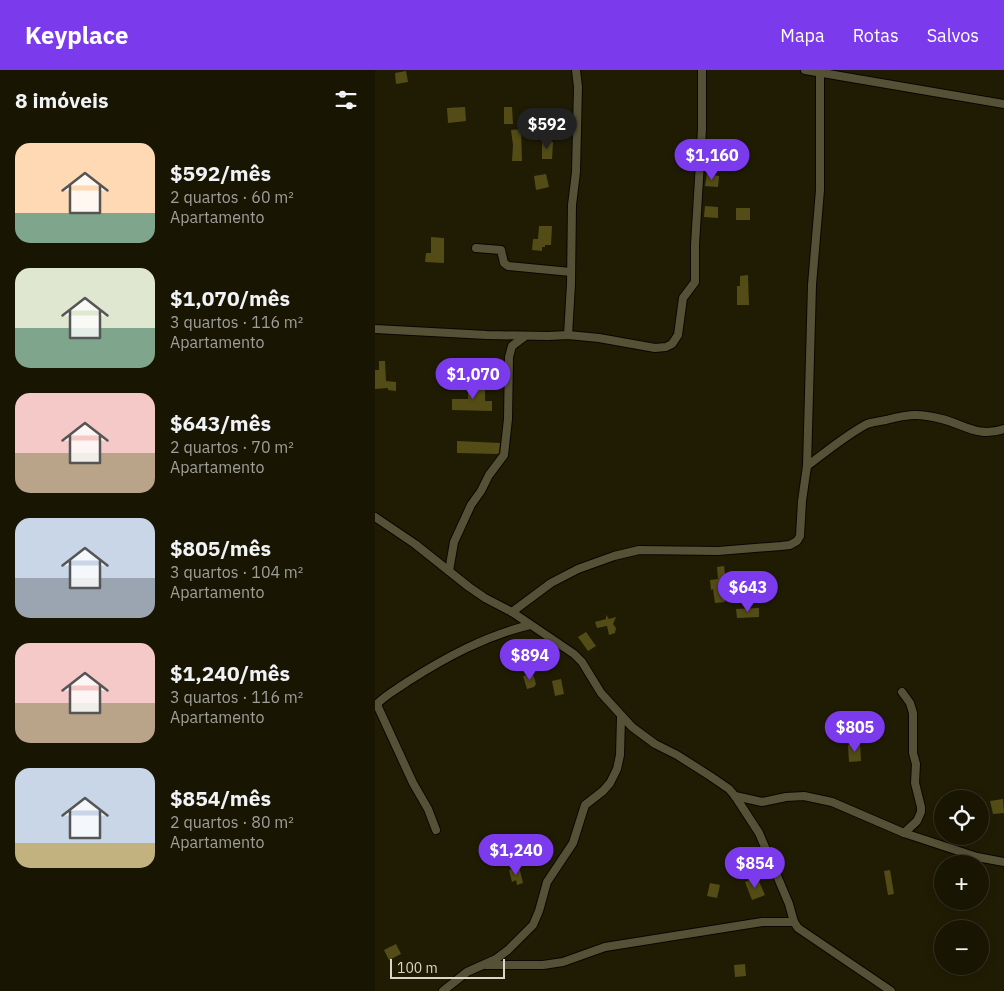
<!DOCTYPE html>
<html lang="pt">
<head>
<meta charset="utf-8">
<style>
  body { margin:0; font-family:"IBM Plex Sans",sans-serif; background:#252212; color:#f1f3f6; height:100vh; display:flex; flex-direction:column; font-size:19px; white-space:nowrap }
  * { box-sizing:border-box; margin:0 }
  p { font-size:16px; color:#9f9f9a }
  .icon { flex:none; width:28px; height:28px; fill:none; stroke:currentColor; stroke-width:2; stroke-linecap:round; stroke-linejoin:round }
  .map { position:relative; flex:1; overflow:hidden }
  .sheet { display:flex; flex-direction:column; background:#181503; width:375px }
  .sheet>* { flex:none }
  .controls { position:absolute; left:559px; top:720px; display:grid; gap:10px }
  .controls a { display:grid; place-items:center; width:55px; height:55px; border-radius:50%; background:#181503; box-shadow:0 2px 8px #0003,0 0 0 1px #363425; font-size:25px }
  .scale { position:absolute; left:15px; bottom:12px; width:115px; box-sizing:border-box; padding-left:5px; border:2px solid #d9d7c8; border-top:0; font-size:14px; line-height:18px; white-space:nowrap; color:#d9d7c8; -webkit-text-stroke:4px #201c04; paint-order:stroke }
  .price { position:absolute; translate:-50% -42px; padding:0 11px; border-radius:18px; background:#7c3aed; color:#fff; font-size:16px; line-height:32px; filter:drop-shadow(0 1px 2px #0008) }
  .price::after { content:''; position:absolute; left:50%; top:30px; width:15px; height:11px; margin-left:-8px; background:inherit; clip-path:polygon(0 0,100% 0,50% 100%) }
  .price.on { background:#222; color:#fff }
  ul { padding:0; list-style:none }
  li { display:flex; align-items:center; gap:15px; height:125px; padding:0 15px }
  li span { display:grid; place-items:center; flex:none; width:140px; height:100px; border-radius:15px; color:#555 }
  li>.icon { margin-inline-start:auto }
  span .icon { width:60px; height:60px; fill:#fffc; stroke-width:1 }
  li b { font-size:21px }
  h2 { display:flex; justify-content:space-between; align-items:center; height:60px; padding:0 15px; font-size:21px }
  header { display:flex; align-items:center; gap:30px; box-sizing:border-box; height:70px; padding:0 25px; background:#7c3aed; color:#fff }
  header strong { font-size:24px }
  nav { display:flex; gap:28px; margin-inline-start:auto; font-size:18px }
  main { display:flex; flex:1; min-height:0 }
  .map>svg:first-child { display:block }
  .building { fill:#544c16 }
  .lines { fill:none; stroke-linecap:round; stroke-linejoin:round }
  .minor-casing { stroke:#0a0600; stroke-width:10 }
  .minor { stroke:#555137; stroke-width:8 }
</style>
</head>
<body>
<header>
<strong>Keyplace</strong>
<nav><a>Mapa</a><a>Rotas</a><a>Salvos</a></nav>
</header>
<main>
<section class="sheet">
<h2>8 imóveis<svg class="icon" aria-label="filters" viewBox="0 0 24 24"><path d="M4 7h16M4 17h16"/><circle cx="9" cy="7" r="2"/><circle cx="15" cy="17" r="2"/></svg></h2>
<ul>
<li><span style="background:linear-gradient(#ffd9b3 70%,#7fa58c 0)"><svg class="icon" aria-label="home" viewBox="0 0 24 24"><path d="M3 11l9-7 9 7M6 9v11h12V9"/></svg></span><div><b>$592/mês</b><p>2 quartos · 60 m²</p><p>Apartamento</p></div></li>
<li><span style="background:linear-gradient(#dfe7d0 60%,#7fa58c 0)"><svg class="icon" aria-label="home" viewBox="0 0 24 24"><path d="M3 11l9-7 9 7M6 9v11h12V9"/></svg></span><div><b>$1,070/mês</b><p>3 quartos · 116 m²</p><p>Apartamento</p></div></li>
<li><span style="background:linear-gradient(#f6c9c9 60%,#b9a48a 0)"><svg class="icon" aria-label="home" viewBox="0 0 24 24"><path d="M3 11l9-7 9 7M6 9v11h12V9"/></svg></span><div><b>$643/mês</b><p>2 quartos · 70 m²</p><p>Apartamento</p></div></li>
<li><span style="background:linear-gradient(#c9d6e8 60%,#9aa5b1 0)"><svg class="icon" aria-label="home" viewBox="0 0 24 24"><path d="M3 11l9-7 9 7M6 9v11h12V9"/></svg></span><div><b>$805/mês</b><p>3 quartos · 104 m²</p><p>Apartamento</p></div></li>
<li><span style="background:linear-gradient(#f6c9c9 60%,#b9a48a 0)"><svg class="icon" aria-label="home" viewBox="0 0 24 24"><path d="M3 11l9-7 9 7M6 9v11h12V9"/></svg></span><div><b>$1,240/mês</b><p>3 quartos · 116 m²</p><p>Apartamento</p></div></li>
<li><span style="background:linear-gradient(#c9d6e8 75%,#c2b280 0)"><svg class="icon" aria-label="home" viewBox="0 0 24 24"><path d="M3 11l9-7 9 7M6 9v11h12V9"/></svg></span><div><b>$854/mês</b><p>2 quartos · 80 m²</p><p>Apartamento</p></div></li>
</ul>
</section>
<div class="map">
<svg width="629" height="921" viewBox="0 0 629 921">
  <rect width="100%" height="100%" fill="#201c04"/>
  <g class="building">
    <polygon points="31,1 33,12 21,14 20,3"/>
    <polygon points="90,37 91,51 73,53 72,38"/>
    <polygon points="129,37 137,37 138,54 129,54"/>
    <polygon points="146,59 147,91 137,91 138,75 136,60"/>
    <polygon points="167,72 178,72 177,89 167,89"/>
    <polygon points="171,104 174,117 161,120 159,106"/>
    <polygon points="332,104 344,106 343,117 330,116"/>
    <polygon points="330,136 343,137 343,148 329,147"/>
    <rect x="361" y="138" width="14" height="12"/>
    <polygon points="164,156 177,156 176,175 170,175 170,177 167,177 167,181 157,180 158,169 163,169"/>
    <polygon points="56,167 69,168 69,193 50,192 51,183 56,183"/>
    <polygon points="373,205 374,235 362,235 362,216 365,216 365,206"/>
    <polygon points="4,291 10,291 11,311 21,312 21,321 13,320 13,318 0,319 0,300 4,300"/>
    <polygon points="93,314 110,315 110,331 117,331 117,341 77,340 77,329 93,329"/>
    <polygon points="82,371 125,373 124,383 122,384 82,383"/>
    <polygon points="349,496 352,519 349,519 350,532 340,533 338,519 336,520 335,510 343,509 342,497"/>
    <polygon points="384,538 384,547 362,548 361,539"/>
    <polygon points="231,545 234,549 241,547 238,554 241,558 240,563 234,565 232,556 222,558 220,552 231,549"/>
    <polygon points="211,562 221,576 213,581 203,567"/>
    <polygon points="158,604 161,614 159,617 152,619 148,606"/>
    <polygon points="186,609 189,624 180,626 177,611"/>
    <polygon points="464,648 476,651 474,661 468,660 467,663 458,660 460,651 462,652"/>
    <polygon points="485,674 486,691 474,692 473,675"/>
    <polygon points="628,729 629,743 618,744 615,731"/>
    <polygon points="144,797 148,813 142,815 141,810 137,812 134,800"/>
    <polygon points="515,800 519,824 513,825 509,801"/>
    <polygon points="382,807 390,825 377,830 370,812"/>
    <polygon points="335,813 345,815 342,828 332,826"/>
    <polygon points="21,874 26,884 14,890 9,880"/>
    <polygon points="370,894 371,906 360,907 359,895"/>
  </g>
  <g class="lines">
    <defs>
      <g id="minor">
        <polyline points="430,0 629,34"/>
        <polyline points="101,178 126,180 129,193 133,196 196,202"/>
        <polyline points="0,259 112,265 173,266 193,265 224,268 280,278 291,277 297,274 303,265 308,228 320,212 320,175 327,59 327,0"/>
        <polyline points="193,265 196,214 197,135 201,102 203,17 201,0"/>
        <path d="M432 396C451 382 471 365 492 354 498 352 505 351 511 350 534 344 543 343 567 349 590 355 604 368 629 359"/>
        <polyline points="0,447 40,474 94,517 110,528 137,542 199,584 207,592 226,623 257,657 280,674 302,685 335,706 354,719 360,726 384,763 414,834 419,852 423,858 516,921"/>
        <polyline points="74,501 79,472 96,435 106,421 114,405 129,385 133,349 134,287 137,276 149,267"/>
        <polyline points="137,542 176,513 203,499 239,486 264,480 343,481 406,476 415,475 422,471 425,466 427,431 432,396 437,215 445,120 445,3"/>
        <polyline points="527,622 535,633 538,643 538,683 541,694 540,713 546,737 546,742 542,751 529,763"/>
        <polyline points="360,726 387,732 411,727 429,726 457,732 529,763 602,787 629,792"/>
        <path d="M61 760 53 739 38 713 3 637V633C11 625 22 619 32 612 71 587 110 566 155 555"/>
        <polyline points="111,895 168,895 188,892 230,877 387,852 419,852"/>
        <polyline points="68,921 92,902 121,889 133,880 158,855 164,841 172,812 198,773 210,735 228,721 235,713 242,699 245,685 246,647"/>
      </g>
    </defs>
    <use href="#minor" class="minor-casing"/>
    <use href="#minor" class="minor"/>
  </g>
</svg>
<div class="controls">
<a><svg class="icon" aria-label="locate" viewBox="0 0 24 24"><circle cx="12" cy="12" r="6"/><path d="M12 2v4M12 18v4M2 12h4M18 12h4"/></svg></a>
<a>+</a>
<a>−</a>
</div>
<div class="scale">100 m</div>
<b class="price on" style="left:172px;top:80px">$592</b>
<b class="price" style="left:337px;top:111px">$1,160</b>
<b class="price" style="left:98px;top:330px">$1,070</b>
<b class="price" style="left:373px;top:543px">$643</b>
<b class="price" style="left:155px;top:611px">$894</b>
<b class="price" style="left:480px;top:683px">$805</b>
<b class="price" style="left:141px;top:806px">$1,240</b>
<b class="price" style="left:380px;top:819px">$854</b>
</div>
</main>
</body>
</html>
